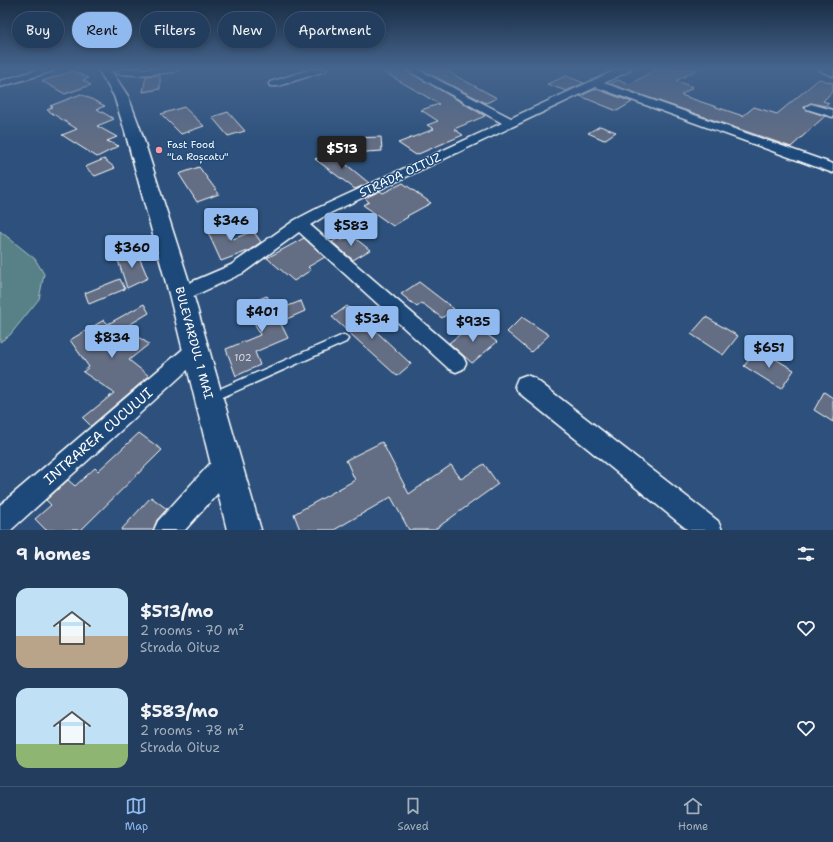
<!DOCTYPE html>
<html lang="en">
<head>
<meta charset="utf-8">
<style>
  body { margin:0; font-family:"Shantell Sans",sans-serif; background:#2a4463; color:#f1f3f6; height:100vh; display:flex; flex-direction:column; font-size:15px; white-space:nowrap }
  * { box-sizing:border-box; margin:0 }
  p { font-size:13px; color:#a2aebc }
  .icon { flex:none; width:22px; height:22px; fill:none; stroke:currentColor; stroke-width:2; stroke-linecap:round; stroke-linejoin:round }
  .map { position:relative; height:530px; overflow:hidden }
  .side { display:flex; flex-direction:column; background:#223d5d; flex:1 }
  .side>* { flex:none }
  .banner { position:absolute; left:12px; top:12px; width:400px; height:36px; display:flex; gap:8px }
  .price { position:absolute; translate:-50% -34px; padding:0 9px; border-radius:4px; background:#90b9f0; color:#111; font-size:13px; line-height:26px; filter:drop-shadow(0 1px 2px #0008) }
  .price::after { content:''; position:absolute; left:50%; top:24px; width:12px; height:9px; margin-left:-6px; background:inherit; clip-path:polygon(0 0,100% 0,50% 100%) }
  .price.current { background:#222; color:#fff }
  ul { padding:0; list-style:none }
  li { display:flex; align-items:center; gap:12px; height:100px; padding:0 16px }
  li span { display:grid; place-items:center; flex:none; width:112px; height:80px; border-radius:12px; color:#555 }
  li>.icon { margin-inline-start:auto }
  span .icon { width:48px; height:48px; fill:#fffc; stroke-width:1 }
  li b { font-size:17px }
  h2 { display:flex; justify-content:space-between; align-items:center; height:48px; padding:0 16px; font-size:17px }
  .pill { padding:0 14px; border-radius:18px; background:#223d5d; box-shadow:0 2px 6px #0003,0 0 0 1px #3f5672; font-size:14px; line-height:36px }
  .pill.current { background:#90b9f0; color:#111 }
  .dock { display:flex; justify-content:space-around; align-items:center; height:56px; border-top:1px solid #3f5672; background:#223d5d; font-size:11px; color:#a2aebc }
  .dock a { display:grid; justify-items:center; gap:2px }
  .dock .current { color:#90b9f0 }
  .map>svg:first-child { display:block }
  .green { fill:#598087; stroke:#acc0c3 }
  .building { fill:#636d83; stroke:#fff }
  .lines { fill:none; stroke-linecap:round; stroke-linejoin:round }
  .lane-casing { stroke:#fff; stroke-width:3 }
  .street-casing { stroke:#fff; stroke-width:3 }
  .secondary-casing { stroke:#fff; stroke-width:3 }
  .lane { fill:#1f4a7a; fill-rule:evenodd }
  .street { fill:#1f4a7a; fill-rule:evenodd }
  .secondary { fill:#1f4a7a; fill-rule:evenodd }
  .poi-dot { fill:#ff9aa2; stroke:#1f4a7a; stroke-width:1.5 }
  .labels { text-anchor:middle; stroke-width:3; stroke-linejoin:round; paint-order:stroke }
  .far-poi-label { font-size:10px; fill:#fff; stroke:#1f4a7a; text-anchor:start }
  .number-label { font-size:10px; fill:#d8dae0 }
  .street-label { font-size:12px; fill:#fff; stroke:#1f4a7a }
  .near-street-label { font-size:14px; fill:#fff; stroke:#1f4a7a }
</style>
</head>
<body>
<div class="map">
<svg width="833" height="530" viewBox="0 0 833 530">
  <rect width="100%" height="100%" fill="#2d517c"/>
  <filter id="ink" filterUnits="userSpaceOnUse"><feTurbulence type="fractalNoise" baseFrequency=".025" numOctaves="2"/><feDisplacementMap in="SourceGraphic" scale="8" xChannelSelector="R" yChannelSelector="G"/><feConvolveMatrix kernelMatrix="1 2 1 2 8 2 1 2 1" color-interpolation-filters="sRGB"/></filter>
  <g filter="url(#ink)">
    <polygon class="green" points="0,231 35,259 44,274 39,299 10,335 0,342"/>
    <g class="building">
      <polygon points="379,69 404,69 485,116 454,129 463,135 416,155 398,143 434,129 427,125 438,121 421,110 439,104"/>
      <polygon points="420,69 443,69 497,98 486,103"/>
      <polygon points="657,69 698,69 676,81 693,87 681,95 743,116 754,107 777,114 819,79 833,83 833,91 823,101 829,103 825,106 811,103 804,106 804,108 807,110 825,116 791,147 610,84 618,80 630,84"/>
      <polygon points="73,71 89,78 83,80 91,85 65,94 42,81"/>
      <polygon points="160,75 160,89 143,92 146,76"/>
      <polygon points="566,76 584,83 566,91 547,84"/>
      <polygon points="596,89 632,102 617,111 580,96"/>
      <polygon points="81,94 105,106 97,109 114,119 97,126 117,137 107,141 119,146 97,157 62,135 77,129 47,110 53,107 50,106"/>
      <polygon points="184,107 204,126 181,134 161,114"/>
      <polygon points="228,112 245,131 228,136 212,117"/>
      <polygon points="600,126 616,132 604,140 588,133"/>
      <polygon points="381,137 382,151 352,153 352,138"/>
      <polygon points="333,152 347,165 369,183 355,189 315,159"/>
      <polygon points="104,159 115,168 95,176 85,167"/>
      <polygon points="199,167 219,194 197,202 179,174"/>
      <polygon points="403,183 431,203 407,216 408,217 393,226 363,205 369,202 365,198 380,191 383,193"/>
      <polygon points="221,223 228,238 231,237 233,239 253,231 261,242 248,251 221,261 206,228"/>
      <polygon points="351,235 370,250 353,260 332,242 339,238 341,241"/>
      <polygon points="304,238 325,257 308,267 311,270 294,281 267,258"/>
      <polygon points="136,250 148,278 127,288 117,257"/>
      <polygon points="120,279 125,289 89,304 85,293"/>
      <polygon points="419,282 454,309 442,318 422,303 417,307 401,294"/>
      <polygon points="267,296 275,311 301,301 305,311 280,322 288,338 255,352 260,365 236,376 226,349 260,335 246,304"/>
      <polygon points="144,304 149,313 124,328 149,344 129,360 149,376 91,426 83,418 114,393 83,372 89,367 70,340 104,320 108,324"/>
      <polygon points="347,306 364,320 411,364 397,376 332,317"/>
      <polygon points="522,317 549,335 531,352 507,332"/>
      <polygon points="706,317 738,336 723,355 691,334"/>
      <polygon points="473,324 497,342 472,363 449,343"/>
      <polygon points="758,349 794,370 781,389 744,366"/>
      <polygon points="824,392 833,398 833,422 814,410"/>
      <polygon points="139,433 162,450 81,530 46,530 35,519 51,505 46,500 68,480 75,486 95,468 98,471"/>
      <polygon points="382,442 409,494 451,465 461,479 484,464 498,484 434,530 409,530 391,497 334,530 300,530 294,514 355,480 346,460"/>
      <polygon points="151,497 167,509 157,520 153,530 121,530"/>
    </g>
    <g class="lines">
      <defs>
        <polygon id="lane" points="343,335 346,336 348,339 346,342 216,400 212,402 208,400 207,397 208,394"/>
        <g id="street">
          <polygon points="40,69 55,69 53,71 0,87 0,81"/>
          <polygon points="122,69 179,69 174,72 138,75 119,74 117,72"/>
          <polygon points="312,69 327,69 325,71 278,86 270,86 269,84 270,82"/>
          <polygon points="405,69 417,69 511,118 618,69 631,69 629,71 604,83 833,164 833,173 596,87 328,214 310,225 463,357 466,363 463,369 456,372 449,369 299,232 243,273 187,299 181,301 175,299 172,294 175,289 231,265 295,220 318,208 502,123"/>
          <polygon points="819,69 833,69 833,76 821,71"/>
          <polygon points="811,104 833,110 833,117 807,109 805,107"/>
          <polygon points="196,342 203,344 206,350 203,356 11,530 0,530 0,505 189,344"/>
          <polygon points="526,375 534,378 718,521 722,530 688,530 518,392 515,385 518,378"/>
          <polygon points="226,453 235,456 238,465 235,474 185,530 154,530 158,521 217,456"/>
        </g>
        <polygon id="secondary" points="98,69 110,69 128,96 140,128 193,294 261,530 227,530 169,294 124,128 114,96"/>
      </defs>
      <use href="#lane" class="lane-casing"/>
      <use href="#street" class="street-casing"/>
      <use href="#secondary" class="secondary-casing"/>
      <use href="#lane" class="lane"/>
      <use href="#street" class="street"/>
      <use href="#secondary" class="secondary"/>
    </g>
  </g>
  <linearGradient id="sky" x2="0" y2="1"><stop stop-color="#192d44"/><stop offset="0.48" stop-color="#46658e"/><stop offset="1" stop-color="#46658e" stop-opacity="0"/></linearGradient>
  <rect width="833" height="143" fill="url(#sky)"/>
  <circle class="poi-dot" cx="159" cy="150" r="4"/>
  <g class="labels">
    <g class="far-poi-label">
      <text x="167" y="148">Fast Food<tspan x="167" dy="12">"La Roșcatu"</tspan></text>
    </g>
    <g class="number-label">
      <text x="243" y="361">102</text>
    </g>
    <g class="street-label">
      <text transform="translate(400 175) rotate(-25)" y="4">STRADA OITUZ</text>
      <text transform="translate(194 343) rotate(75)" y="4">BULEVARDUL 1 MAI</text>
    </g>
    <g class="near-street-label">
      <text transform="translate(98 436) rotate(-41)" y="5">INTRAREA CUCULUI</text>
    </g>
  </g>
</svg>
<b class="price current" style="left:342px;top:170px">$513</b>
<b class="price" style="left:231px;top:242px">$346</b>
<b class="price" style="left:351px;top:247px">$583</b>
<b class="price" style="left:132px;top:269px">$360</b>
<b class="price" style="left:262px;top:333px">$401</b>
<b class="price" style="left:372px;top:340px">$534</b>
<b class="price" style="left:473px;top:343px">$935</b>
<b class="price" style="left:112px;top:359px">$834</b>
<b class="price" style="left:769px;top:369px">$651</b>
<div class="banner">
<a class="pill">Buy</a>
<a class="pill current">Rent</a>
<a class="pill">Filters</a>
<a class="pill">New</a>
<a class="pill">Apartment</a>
</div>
</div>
<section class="side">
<h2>9 homes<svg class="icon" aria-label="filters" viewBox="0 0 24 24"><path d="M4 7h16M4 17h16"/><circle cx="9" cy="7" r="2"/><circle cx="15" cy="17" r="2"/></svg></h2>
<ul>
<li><span style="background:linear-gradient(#bfe0f5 60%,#b9a48a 0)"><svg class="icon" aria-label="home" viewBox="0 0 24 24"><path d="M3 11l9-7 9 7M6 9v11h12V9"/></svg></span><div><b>$513/mo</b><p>2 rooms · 70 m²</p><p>Strada Oituz</p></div><svg class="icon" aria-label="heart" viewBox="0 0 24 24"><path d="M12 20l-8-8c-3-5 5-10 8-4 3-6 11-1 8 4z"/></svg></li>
<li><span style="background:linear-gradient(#bfe0f5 70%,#8fb573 0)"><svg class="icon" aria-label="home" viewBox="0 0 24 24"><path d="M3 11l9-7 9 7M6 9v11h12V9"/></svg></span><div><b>$583/mo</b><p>2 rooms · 78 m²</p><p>Strada Oituz</p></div><svg class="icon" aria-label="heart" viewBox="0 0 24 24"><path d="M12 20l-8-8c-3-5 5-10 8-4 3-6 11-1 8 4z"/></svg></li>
</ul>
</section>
<nav class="dock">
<a class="current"><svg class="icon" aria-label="map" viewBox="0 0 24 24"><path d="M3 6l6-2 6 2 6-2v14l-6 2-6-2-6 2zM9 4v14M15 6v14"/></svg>Map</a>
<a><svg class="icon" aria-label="saved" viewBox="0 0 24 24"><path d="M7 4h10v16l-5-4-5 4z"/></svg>Saved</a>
<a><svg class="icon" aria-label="home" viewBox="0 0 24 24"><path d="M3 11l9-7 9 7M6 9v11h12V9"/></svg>Home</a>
</nav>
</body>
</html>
